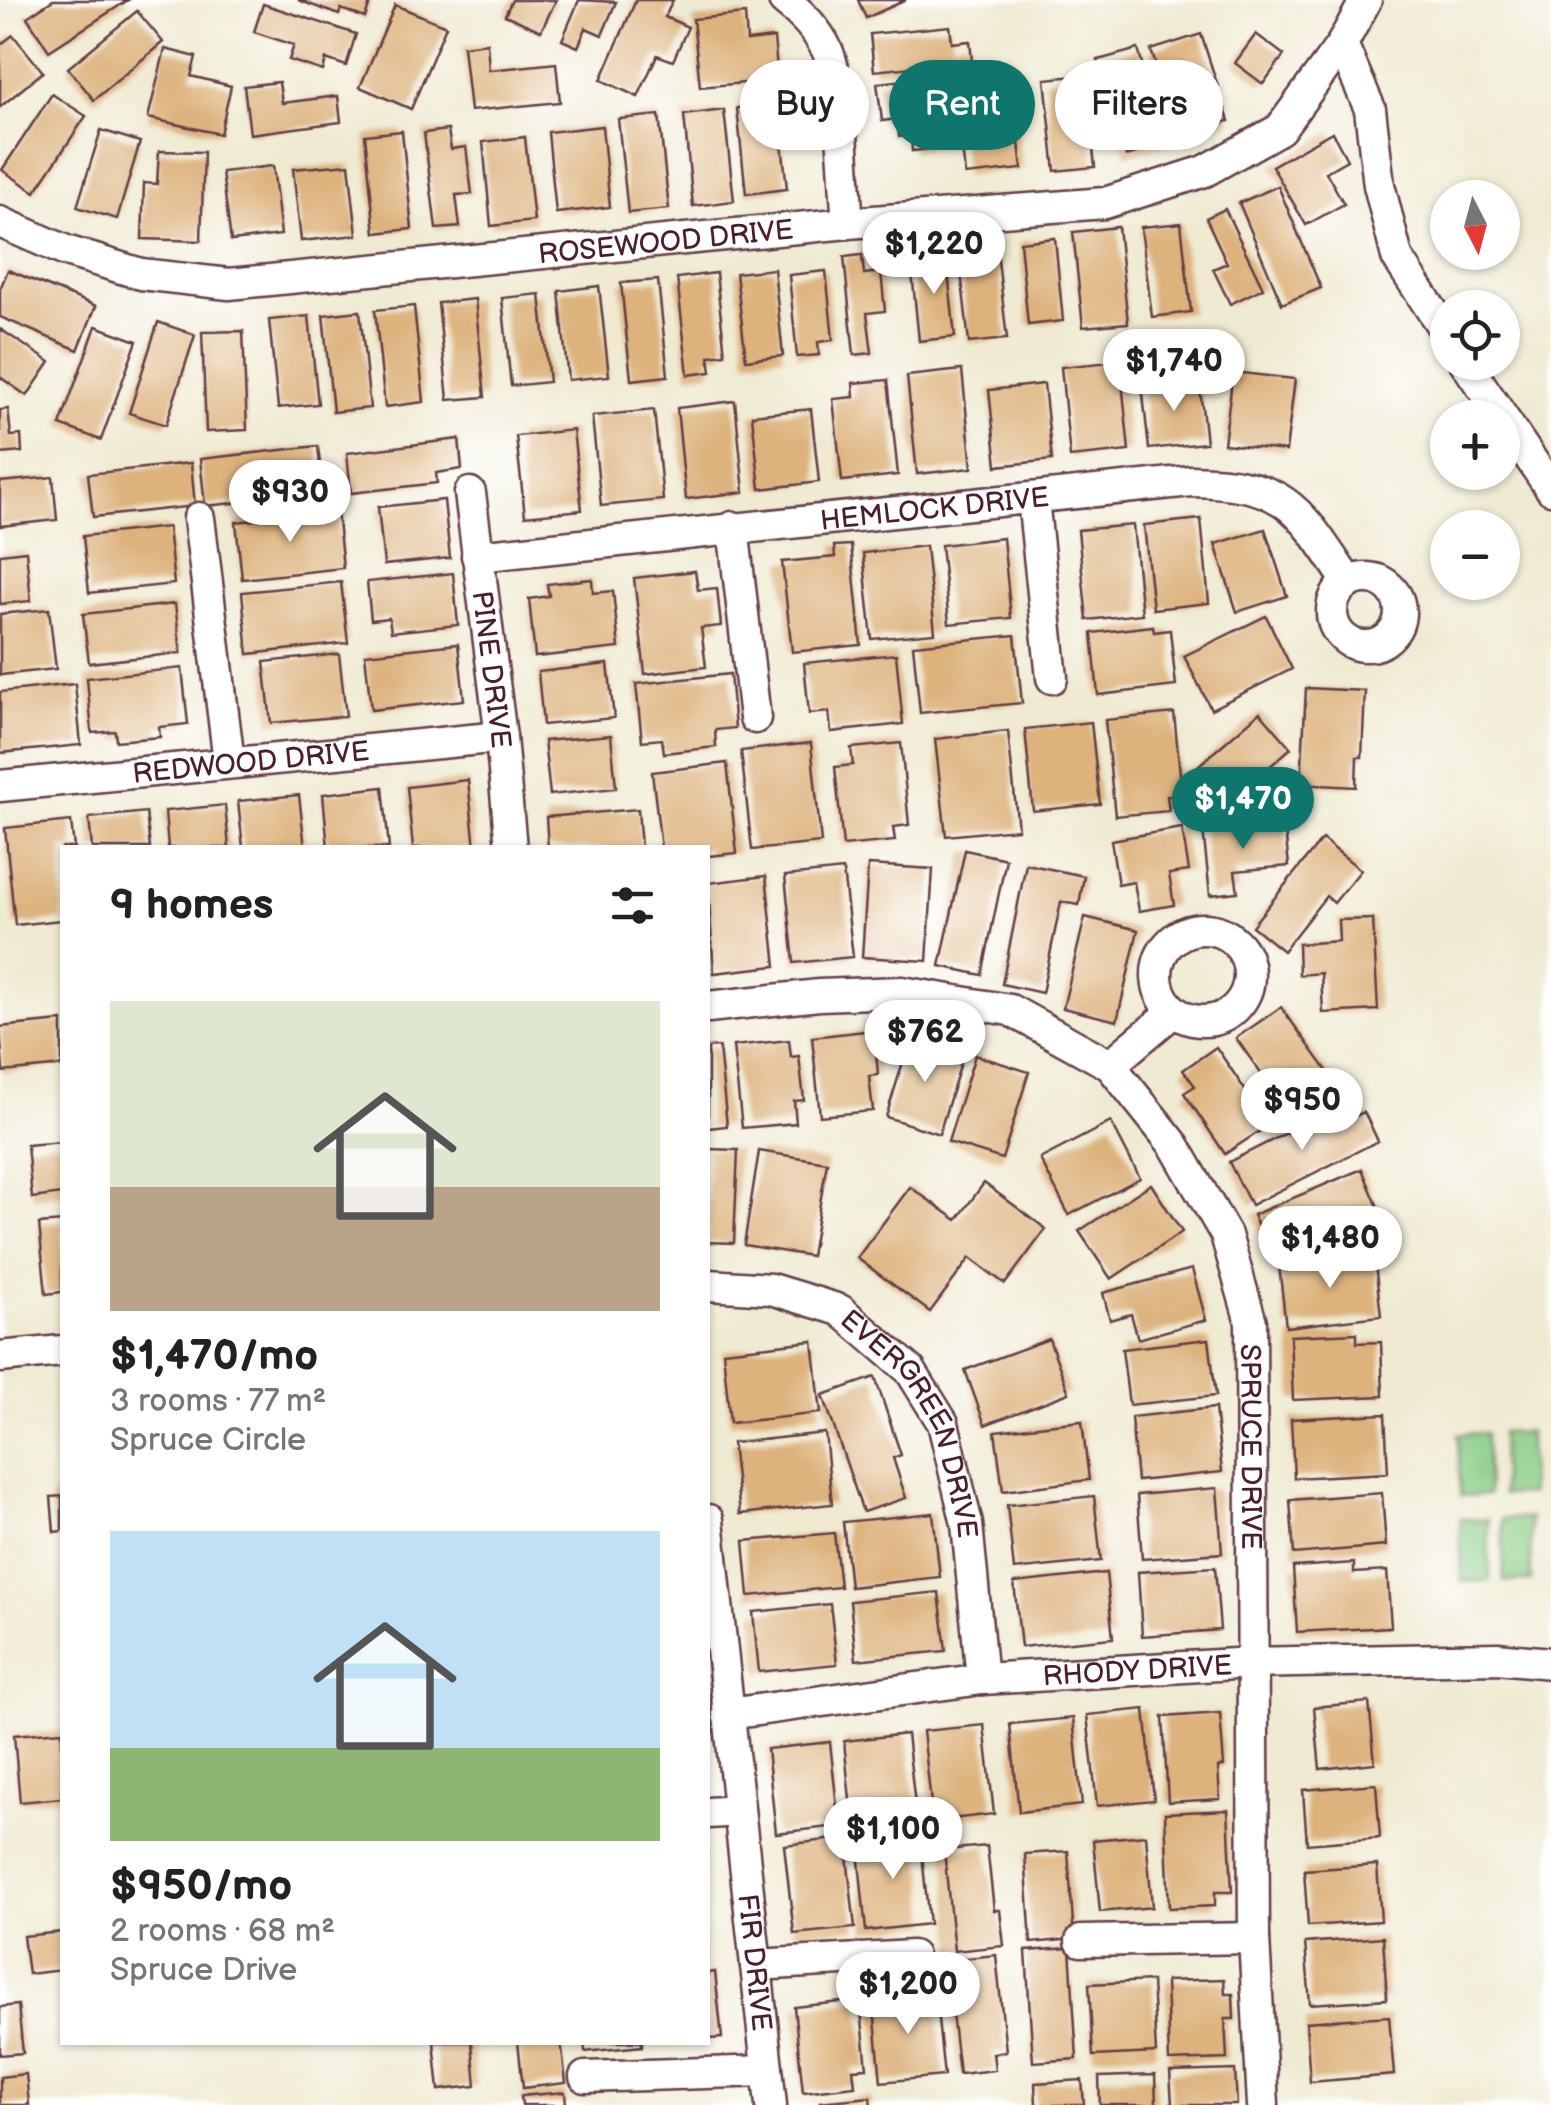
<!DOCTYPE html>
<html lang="en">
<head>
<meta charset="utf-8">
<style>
  body { margin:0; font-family:"Balsamiq Sans",sans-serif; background:#f6f6f6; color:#222; height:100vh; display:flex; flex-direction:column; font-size:38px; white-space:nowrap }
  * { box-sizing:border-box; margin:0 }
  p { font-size:32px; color:#767676 }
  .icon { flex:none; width:55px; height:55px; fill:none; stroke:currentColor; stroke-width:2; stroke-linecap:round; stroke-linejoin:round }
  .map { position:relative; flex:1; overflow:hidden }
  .panel { position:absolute; left:60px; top:845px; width:650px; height:1200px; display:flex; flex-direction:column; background:#fff; border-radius:0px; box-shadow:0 2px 8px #0004 }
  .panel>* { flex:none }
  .guide { position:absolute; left:740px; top:60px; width:660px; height:90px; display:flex; gap:20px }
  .needle { width:65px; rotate:174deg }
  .buttons { position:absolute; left:1430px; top:180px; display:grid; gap:20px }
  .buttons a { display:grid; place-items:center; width:90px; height:90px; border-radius:50%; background:#fff; box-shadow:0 2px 8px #0004; font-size:50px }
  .price { position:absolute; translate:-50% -85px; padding:0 22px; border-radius:35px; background:#fff; color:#222; font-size:32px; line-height:65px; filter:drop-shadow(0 2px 5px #0008) }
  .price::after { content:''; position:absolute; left:50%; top:60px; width:30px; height:22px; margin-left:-15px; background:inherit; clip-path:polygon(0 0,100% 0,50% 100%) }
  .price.on { background:#0f766e; color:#fff }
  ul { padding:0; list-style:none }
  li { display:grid; align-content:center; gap:20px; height:530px; padding:0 50px }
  li span { display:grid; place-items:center; height:310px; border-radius:0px; color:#555 }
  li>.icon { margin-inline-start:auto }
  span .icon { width:180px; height:180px; fill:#fffc; stroke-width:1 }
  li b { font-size:42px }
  h2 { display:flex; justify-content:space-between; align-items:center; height:120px; padding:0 50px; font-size:42px }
  .pill { padding:0 35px; border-radius:45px; background:#fff; box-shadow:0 2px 8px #0004; font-size:35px; line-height:90px }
  .pill.on { background:#0f766e; color:#fff }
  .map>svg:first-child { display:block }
  .green { fill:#89cc85; stroke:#6a7658; stroke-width:2.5 }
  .building { fill:#ddb27d }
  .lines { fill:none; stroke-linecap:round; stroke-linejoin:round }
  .minor-casing { stroke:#633d44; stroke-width:35 }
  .minor { stroke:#fff; stroke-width:30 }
  .labels { text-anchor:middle; stroke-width:9; stroke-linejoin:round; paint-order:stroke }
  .street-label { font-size:28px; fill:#4a1f2b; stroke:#fff }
</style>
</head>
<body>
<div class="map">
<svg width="1551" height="2105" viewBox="0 0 1551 2105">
  <rect width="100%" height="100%" fill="#fff"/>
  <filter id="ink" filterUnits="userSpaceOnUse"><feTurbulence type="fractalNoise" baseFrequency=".01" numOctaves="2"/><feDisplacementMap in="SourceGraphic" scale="20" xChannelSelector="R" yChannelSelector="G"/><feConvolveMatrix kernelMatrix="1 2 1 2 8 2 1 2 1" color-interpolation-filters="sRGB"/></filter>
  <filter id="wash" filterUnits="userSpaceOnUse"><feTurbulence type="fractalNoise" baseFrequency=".0048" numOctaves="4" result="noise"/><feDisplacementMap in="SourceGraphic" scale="40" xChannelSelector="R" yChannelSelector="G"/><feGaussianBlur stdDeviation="2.25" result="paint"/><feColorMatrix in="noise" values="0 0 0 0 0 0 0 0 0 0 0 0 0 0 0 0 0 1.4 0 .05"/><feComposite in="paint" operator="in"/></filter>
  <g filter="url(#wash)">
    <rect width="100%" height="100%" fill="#efead1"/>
    <g class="green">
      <polygon points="1529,1432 1530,1494 1502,1495 1501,1433"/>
      <polygon points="1486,1433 1488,1495 1460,1496 1458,1434"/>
      <polygon points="1530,1518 1531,1581 1504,1581 1502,1519"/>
      <polygon points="1460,1519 1488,1519 1490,1581 1462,1582"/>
    </g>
    <g id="blocks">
      <g class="building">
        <polygon points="53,0 128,0 49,51 27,17"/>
        <polygon points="298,0 371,0 365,18 341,9 339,15"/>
        <polygon points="512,0 556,0 541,31 505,15"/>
        <polygon points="579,0 616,2 602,35 586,28 578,47 562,40"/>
        <polygon points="636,0 673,0 665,17 688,27 673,61 657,55 638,97 601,80"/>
        <polygon points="858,0 906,0 866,18"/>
        <polygon points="263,4 356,34 346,66 326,59 323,71 289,60 294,45 254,32"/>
        <polygon points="395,5 446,26 411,109 360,87"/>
        <polygon points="137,11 163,42 94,100 68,68"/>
        <polygon points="745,14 747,41 774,38 778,80 700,87 693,19"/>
        <polygon points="950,26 952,43 970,41 972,61 874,71 870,34"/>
        <polygon points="1201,34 1229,121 1179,137 1151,50"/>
        <polygon points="1256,34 1284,55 1263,84 1235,63"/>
        <polygon points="13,35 43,72 0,107 0,45"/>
        <polygon points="487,43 489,70 556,63 560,102 470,111 463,46"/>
        <polygon points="165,49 196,57 191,76 231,86 220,134 148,118"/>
        <polygon points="1138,49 1165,145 1126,156 1098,60"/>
        <polygon points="1011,71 1022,169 965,175 955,77"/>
        <polygon points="1085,75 1095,167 1055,171 1045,79"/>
        <polygon points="943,76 951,147 912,151 911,136 899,137 897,119 882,121 877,83"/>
        <polygon points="279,82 282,103 338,96 341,122 250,134 244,86"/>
        <polygon points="52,94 86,116 35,192 2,170"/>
        <polygon points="799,101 803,141 782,143 787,189 746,194 737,108"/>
        <polygon points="724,110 734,201 693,206 684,115"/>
        <polygon points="659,115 669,209 628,213 618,119"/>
        <polygon points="602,126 610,207 556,213 548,132"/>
        <polygon points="101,130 140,142 117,219 77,207"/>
        <polygon points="448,130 451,149 466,147 472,194 456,195 460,227 436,229 424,133"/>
        <polygon points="402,131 412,229 375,233 365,135"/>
        <polygon points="1332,132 1347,160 1326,172 1344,204 1306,225 1272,166"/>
        <polygon points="525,137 534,221 491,226 483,142"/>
        <polygon points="159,151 204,152 201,241 142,239 144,183 157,184"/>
        <polygon points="349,164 357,235 301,241 293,169"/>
        <polygon points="273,166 281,235 231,241 222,172"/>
        <polygon points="1278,186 1321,288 1282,304 1239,203"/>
        <polygon points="1225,209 1263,288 1230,304 1213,269 1227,263 1206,218"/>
        <polygon points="1181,223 1191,312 1152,317 1141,227"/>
        <polygon points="1118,227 1128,323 1083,327 1073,232"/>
        <polygon points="1055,238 1063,321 1028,325 1020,242"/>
        <polygon points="996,242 1007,339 969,343 958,246"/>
        <polygon points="945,244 955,337 919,341 912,272 927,270 924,246"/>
        <polygon points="862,255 864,274 881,272 885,311 867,313 872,353 854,355 844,257"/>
        <polygon points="774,269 783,356 746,360 736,273"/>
        <polygon points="8,270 96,306 78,350 0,317 0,289"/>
        <polygon points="826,271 833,340 818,342 819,355 797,357 789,275"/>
        <polygon points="716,273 725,354 709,356 711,372 688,375 677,278"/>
        <polygon points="658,280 668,376 631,380 621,283"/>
        <polygon points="599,286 609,376 568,380 559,291"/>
        <polygon points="540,294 549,382 511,386 502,298"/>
        <polygon points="475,299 485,397 448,400 438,303"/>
        <polygon points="414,306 424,402 385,407 375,310"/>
        <polygon points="360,311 370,408 333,412 323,315"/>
        <polygon points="309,316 318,404 278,408 269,320"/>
        <polygon points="158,322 195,335 166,425 129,413"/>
        <polygon points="96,326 137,341 101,440 60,425"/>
        <polygon points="0,329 50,362 27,396 0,377"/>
        <polygon points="243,331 247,430 206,432 202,332"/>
        <polygon points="1120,361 1129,451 1070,457 1061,367"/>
        <polygon points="962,370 972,468 917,474 907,376"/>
        <polygon points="1233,372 1295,379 1286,451 1224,444"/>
        <polygon points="1199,379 1206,443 1149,449 1142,385"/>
        <polygon points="888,380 898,475 842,481 833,399 854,397 853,383"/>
        <polygon points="1044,384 1052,460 997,466 989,390"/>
        <polygon points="735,401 744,492 686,499 677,408"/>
        <polygon points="8,409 11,436 21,435 22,452 0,454 0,410"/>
        <polygon points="811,409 819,482 760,489 752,415"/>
        <polygon points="654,410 663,500 601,506 592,416"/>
        <polygon points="573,430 582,510 525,516 516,436"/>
        <polygon points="459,439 462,469 436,473 437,483 351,493 347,453"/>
        <polygon points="318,446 323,493 205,506 200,459"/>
        <polygon points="191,463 195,506 93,517 88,474"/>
        <polygon points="53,477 57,520 0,526 0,482"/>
        <polygon points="444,500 450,558 384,565 378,507"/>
        <polygon points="337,511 343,568 242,579 236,522"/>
        <polygon points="1201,519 1209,603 1153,609 1144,525"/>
        <polygon points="1133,525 1142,614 1087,620 1078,530"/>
        <polygon points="168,527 174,584 89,593 83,536"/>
        <polygon points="1265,529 1287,596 1237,612 1215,544"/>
        <polygon points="1003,538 1011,618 949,624 941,545"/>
        <polygon points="851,545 861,645 792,652 782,562 835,557 834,546"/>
        <polygon points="926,546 935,633 872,639 863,553"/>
        <polygon points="26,551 31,601 0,604 0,554"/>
        <polygon points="695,571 698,590 717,588 721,626 701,628 706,667 645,674 634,578"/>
        <polygon points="453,573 458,625 391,632 389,618 371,620 367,582"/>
        <polygon points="592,579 593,593 613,591 619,648 535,657 529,599 549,596 547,584"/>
        <polygon points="341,582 348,643 248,654 242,592"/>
        <polygon points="175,604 181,653 89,663 83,614"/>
        <polygon points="49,609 56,669 0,675 0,614"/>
        <polygon points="1266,616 1292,669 1211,709 1184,656"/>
        <polygon points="1153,626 1154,632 1170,630 1176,686 1098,695 1092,633"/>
        <polygon points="1015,635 1022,703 920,713 913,645"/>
        <polygon points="458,644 464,700 371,710 365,654"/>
        <polygon points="339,654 346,716 271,723 264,662"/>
        <polygon points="896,654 903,724 831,732 829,712 809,714 804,663"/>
        <polygon points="608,664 614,718 543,725 538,672"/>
        <polygon points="182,668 188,724 159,727 160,737 116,741 115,731 92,733 87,678"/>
        <polygon points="730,674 735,728 715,730 716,747 664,753 662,739 642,741 636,684"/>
        <polygon points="75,684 81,745 0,753 0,692"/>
        <polygon points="1306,688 1365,691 1362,757 1357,757 1356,787 1301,784"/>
        <polygon points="1260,712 1291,748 1229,802 1198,766"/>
        <polygon points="1174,713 1182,794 1167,796 1169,811 1115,816 1105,720"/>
        <polygon points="1091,722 1100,804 1033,811 1025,729"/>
        <polygon points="1008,731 1018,829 946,836 935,739"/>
        <polygon points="611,735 616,788 550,795 544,741"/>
        <polygon points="811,743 821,843 752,850 741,751"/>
        <polygon points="901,743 909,825 893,827 895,841 843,846 835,767 853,765 851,748"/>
        <polygon points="727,763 737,853 708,856 708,848 661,848 652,772"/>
        <polygon points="468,780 475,848 413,848 407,787"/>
        <polygon points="383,787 389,848 328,848 323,794"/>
        <polygon points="299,795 305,848 243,848 238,801"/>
        <polygon points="225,805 229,848 168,848 165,811"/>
        <polygon points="638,809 641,848 548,848 546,817"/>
        <polygon points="146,812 150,848 92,848 89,818"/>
        <polygon points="1284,820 1289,866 1235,871 1238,892 1210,895 1203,829"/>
        <polygon points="71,821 74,848 62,848 62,920 15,925 5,828"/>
        <polygon points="1182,828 1189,871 1169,874 1174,905 1139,911 1134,882 1118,885 1111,840"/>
        <polygon points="1322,839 1361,870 1334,903 1326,896 1283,951 1252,926"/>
        <polygon points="965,850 1006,859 982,975 940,966"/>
        <polygon points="1026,864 1084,876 1079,905 1061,902 1042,993 1002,984"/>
        <polygon points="868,865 933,869 927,961 862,957"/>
        <polygon points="843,870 853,957 794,963 785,876"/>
        <polygon points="766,876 776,966 714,973 708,883"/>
        <polygon points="1085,917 1138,930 1117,1021 1063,1008"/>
        <polygon points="1373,919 1378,1010 1323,1013 1321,973 1299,975 1298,944 1339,941 1338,920"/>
        <polygon points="1281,1007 1333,1079 1288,1112 1236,1038"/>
        <polygon points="62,1021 62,1066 3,1072 0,1027"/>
        <polygon points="874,1030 878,1075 869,1076 873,1111 820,1116 812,1037"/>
        <polygon points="911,1036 964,1053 939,1134 886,1117"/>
        <polygon points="789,1040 791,1057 799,1056 804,1100 794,1101 796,1123 742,1128 733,1046"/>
        <polygon points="719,1047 727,1126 708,1128 708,1048"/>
        <polygon points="1216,1047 1269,1125 1225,1154 1184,1093 1195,1086 1183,1070"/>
        <polygon points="975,1055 1029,1072 1002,1159 948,1142"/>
        <polygon points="1342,1105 1349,1119 1364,1112 1378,1141 1251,1205 1229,1162"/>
        <polygon points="1111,1122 1140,1178 1069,1215 1040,1159"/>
        <polygon points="62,1142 62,1194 32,1198 27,1145"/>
        <polygon points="708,1149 738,1150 734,1243 708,1242"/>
        <polygon points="759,1151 827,1162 811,1256 744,1245"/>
        <polygon points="1362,1169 1378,1207 1269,1253 1253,1215"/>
        <polygon points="984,1183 1046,1229 1005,1284 970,1258 930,1312 857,1258 910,1187 957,1220"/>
        <polygon points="1151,1184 1182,1232 1111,1279 1079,1231"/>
        <polygon points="62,1222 62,1292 46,1294 39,1224"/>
        <polygon points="1374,1255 1381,1316 1286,1327 1279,1265"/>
        <polygon points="1192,1269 1206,1320 1138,1339 1131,1314 1110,1320 1103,1293"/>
        <polygon points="1357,1333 1357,1343 1381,1342 1383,1396 1293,1400 1290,1336"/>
        <polygon points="1049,1339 1069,1393 985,1425 965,1370"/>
        <polygon points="1209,1339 1216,1396 1129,1405 1122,1349"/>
        <polygon points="813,1341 821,1413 730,1423 723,1351"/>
        <polygon points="875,1377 901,1455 893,1458 906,1498 863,1512 823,1395"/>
        <polygon points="1215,1408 1222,1472 1137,1481 1131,1417"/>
        <polygon points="1385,1414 1388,1473 1294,1478 1291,1419"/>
        <polygon points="1082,1421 1089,1480 1003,1491 995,1431"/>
        <polygon points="825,1433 832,1504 740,1514 732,1443"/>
        <polygon points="1217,1488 1222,1553 1142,1559 1137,1495"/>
        <polygon points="1382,1493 1386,1546 1294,1554 1290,1500"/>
        <polygon points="62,1496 62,1531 54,1532 51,1497"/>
        <polygon points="1094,1496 1101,1561 1014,1570 1007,1505"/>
        <polygon points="933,1513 940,1577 850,1587 843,1522"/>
        <polygon points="834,1533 840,1587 749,1596 744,1541"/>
        <polygon points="1354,1563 1354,1573 1387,1571 1391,1627 1297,1632 1293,1567"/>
        <polygon points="1215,1567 1220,1630 1142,1636 1138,1572"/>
        <polygon points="1106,1573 1113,1638 1021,1647 1014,1583"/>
        <polygon points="939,1592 946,1651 856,1660 850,1601"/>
        <polygon points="830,1604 837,1664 759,1672 753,1612"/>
        <polygon points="1369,1702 1375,1763 1320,1769 1314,1707"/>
        <polygon points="1145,1709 1154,1800 1097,1806 1087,1715"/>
        <polygon points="1220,1713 1224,1766 1218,1767 1220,1799 1168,1802 1163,1717"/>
        <polygon points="1073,1718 1082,1805 1019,1812 1010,1724"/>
        <polygon points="984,1725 994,1814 933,1821 923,1731"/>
        <polygon points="62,1731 62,1798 20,1802 14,1735"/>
        <polygon points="907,1734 917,1823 853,1829 844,1741"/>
        <polygon points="830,1742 839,1826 776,1833 767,1749"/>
        <polygon points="1376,1784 1380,1838 1307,1844 1303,1790"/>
        <polygon points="1228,1810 1232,1892 1215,1892 1215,1906 1169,1908 1165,1813"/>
        <polygon points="920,1834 929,1924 866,1931 857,1841"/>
        <polygon points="1146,1835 1152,1907 1100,1912 1093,1840"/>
        <polygon points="845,1838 855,1928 794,1934 784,1845"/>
        <polygon points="987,1846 994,1910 1000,1910 1004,1946 954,1951 944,1850"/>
        <polygon points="1068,1851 1074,1939 1031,1943 1025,1854"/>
        <polygon points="1377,1865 1381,1921 1308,1926 1304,1870"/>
        <polygon points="62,1932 62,1970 28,1974 23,1936"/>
        <polygon points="1383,1937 1387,1999 1310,2004 1305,1943"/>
        <polygon points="1070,1948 1077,2059 1033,2062 1026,1951"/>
        <polygon points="996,1955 1006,2051 993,2053 995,2070 959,2074 946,1960"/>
        <polygon points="715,1972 722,2038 708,2039 708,1973"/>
        <polygon points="1224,1979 1225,1994 1233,1994 1234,2019 1225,2019 1227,2059 1169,2061 1166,1981"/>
        <polygon points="1152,1981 1156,2053 1093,2056 1089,1984"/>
        <polygon points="935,1991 944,2076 881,2082 873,1998"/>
        <polygon points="860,2000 867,2068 853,2069 855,2086 803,2092 794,2007"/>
        <polygon points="18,2005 23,2053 0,2055 0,2007"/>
        <polygon points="1389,2016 1394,2075 1310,2082 1306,2022"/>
        <polygon points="434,2042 472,2042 476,2086 439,2090"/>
        <polygon points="518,2042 561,2042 566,2083 523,2088"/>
        <polygon points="584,2042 642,2042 642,2046 585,2052"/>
        <polygon points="1235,2070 1237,2105 1172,2105 1170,2072"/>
        <polygon points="26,2074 29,2105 0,2105 0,2077"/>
        <polygon points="1155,2075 1156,2105 1100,2105 1099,2077"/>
        <polygon points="1082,2080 1084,2105 1036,2105 1035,2083"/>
        <polygon points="565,2092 566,2105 522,2105 521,2096"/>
        <polygon points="870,2097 871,2105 820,2105 820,2102"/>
      </g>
    </g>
  </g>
  <g filter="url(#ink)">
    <use href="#blocks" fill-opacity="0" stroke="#633d44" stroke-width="2.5"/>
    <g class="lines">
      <defs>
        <g id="minor">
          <path d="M784 0C801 13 815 27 825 46 843 77 844 183 848 223"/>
          <polyline points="1342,44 1370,109 1379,185 1397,257 1448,335"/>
          <path id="s1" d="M0 222 66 251 141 274 229 284 848 223 1105 203 1205 171 1280 129 1342 44 1366 0"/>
          <polyline points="1465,362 1551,489"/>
          <path id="s2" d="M470 493 501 737 511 848"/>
          <polyline points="1033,499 1052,678"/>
          <polyline points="199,518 229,762"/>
          <polyline points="733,527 755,718"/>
          <path id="s3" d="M477 556 1191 481C1287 483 1298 507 1348 582"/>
          <circle cx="1366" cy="612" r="34"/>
          <path id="s4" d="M0 786 501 737"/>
          <circle cx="1203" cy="975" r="46"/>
          <path id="s5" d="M708 1007 819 995 902 992 1010 1010 1110 1065 1174 1145 1226 1235 1251 1322 1254 1938 1263 2105"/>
          <polyline points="1110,1065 1173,1012"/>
          <path id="s6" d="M708 1285 771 1289 840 1310 910 1370 943 1423 967 1524 982 1679"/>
          <polyline points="0,1357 62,1351"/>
          <path id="s7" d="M708 1520 771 2105"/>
          <path id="s8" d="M728 1714 982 1679 1252 1663 1497 1658 1551 1663"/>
          <polyline points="708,1813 739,1811"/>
          <polyline points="1081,1941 1254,1938"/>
          <polyline points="756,1965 912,1956"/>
          <polyline points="585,2077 767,2071"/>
        </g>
      </defs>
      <use href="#minor" class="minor-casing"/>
      <use href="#minor" class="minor"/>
    </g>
  </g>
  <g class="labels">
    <g class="street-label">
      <text dy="10" stroke="none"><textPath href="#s1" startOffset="678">ROSEWOOD DRIVE</textPath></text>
      <text dy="10" stroke="none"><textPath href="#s3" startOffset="460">HEMLOCK DRIVE</textPath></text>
      <text dy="10" stroke="none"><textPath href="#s2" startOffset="178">PINE DRIVE</textPath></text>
      <text dy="10" stroke="none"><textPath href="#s4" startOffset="252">REDWOOD DRIVE</textPath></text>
      <text dy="10" stroke="none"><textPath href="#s6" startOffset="275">EVERGREEN DRIVE</textPath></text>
      <text dy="10" stroke="none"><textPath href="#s5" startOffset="840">SPRUCE DRIVE</textPath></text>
      <text dy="10" stroke="none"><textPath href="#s8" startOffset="412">RHODY DRIVE</textPath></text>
      <text dy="10" stroke="none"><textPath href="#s7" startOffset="445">FIR DRIVE</textPath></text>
    </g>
  </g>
</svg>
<div class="buttons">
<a><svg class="needle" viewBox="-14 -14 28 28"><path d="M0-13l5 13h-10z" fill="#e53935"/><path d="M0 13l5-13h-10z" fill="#767676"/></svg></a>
<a><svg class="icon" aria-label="locate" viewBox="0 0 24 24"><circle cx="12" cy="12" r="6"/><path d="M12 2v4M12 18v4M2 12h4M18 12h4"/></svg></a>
<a>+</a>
<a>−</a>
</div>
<b class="price" style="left:934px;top:297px">$1,220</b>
<b class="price" style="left:1174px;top:414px">$1,740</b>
<b class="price" style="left:290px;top:545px">$930</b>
<b class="price on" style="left:1243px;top:852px">$1,470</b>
<b class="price" style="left:925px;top:1085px">$762</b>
<b class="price" style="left:1302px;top:1153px">$950</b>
<b class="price" style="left:1330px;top:1291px">$1,480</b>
<b class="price" style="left:893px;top:1882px">$1,100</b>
<b class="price" style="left:908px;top:2037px">$1,200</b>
<div class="guide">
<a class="pill">Buy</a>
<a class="pill on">Rent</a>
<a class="pill">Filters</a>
</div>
<section class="panel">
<h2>9 homes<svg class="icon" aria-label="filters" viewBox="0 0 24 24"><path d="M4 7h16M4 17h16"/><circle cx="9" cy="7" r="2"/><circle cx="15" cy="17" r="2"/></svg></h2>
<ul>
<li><span style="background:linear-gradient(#dfe7d0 60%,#b9a48a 0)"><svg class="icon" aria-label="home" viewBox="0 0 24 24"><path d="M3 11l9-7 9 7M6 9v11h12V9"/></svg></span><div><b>$1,470/mo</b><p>3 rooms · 77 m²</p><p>Spruce Circle</p></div></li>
<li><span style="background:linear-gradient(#bfe0f5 70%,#8fb573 0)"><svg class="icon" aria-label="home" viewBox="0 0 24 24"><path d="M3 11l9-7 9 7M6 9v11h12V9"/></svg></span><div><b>$950/mo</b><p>2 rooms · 68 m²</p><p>Spruce Drive</p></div></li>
</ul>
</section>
</div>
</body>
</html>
